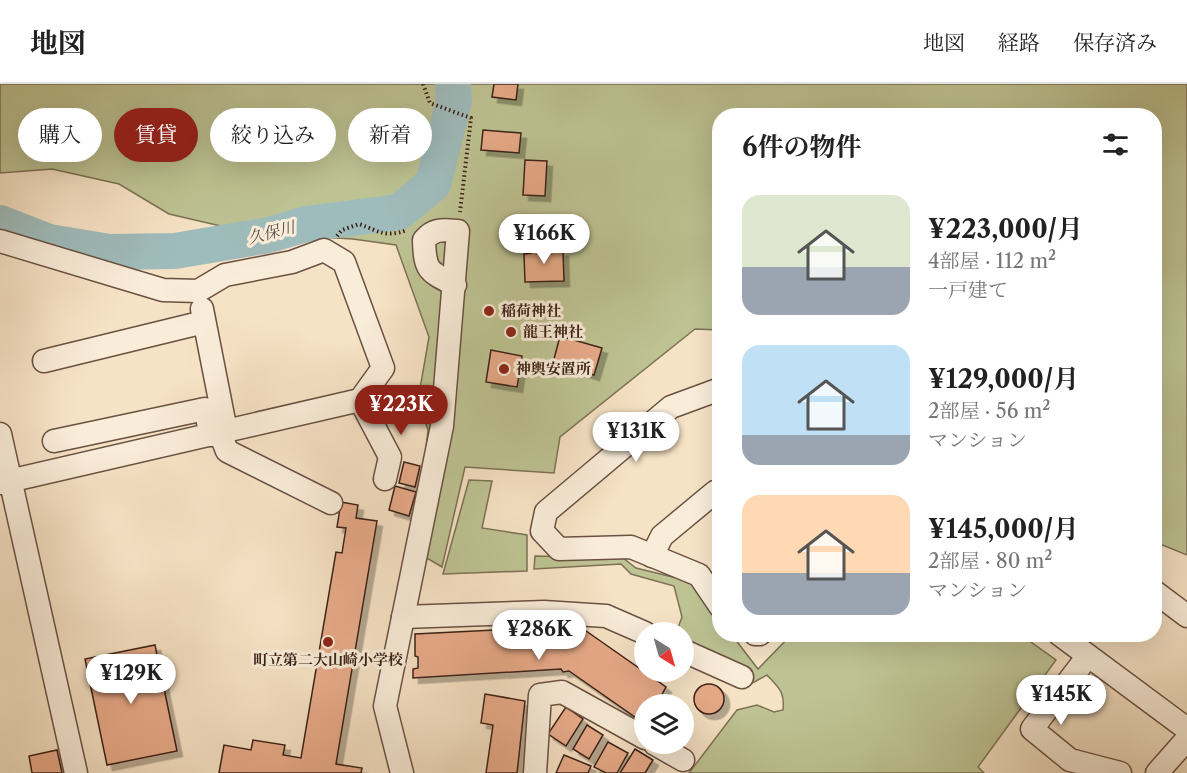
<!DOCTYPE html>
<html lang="ja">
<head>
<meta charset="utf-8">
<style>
  body { margin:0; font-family:"Libre Caslon Text","Noto Serif JP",serif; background:#f2f2f2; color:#222; height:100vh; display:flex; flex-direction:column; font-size:22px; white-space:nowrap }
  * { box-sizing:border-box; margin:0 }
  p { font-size:20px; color:#767676 }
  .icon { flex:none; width:33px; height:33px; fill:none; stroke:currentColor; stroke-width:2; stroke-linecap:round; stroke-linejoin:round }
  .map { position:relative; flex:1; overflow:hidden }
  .panel { position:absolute; left:712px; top:24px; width:450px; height:534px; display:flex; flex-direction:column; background:#fff; border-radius:24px; box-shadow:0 6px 24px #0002 }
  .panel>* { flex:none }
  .top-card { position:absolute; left:18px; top:24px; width:570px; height:54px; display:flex; gap:12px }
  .needle { width:39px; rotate:143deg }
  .tools { position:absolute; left:634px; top:538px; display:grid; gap:12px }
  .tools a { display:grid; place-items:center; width:60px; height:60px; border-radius:50%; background:#fff; box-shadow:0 6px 24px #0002; font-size:30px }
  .price { position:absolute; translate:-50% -51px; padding:0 14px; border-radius:21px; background:#fff; color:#222; font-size:20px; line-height:39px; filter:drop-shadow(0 2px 3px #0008) }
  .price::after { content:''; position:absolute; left:50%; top:36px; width:18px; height:14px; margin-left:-9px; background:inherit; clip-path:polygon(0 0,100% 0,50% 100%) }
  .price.active { background:#8f2418; color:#fff }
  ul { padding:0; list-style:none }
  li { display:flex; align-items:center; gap:18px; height:150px; padding:0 30px }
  li span { display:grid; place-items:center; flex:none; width:168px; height:120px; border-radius:18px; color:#555 }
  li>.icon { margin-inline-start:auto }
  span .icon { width:72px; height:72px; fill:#fffc; stroke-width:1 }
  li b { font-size:26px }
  h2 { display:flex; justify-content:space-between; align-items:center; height:72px; padding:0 30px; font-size:26px }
  .pill { padding:0 21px; border-radius:27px; background:#fff; box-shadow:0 6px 24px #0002; font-size:21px; line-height:54px }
  .pill.active { background:#8f2418; color:#fff }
  header { display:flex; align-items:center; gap:36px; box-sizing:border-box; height:84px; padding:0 30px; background:#fff; border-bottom:2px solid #e0e0e0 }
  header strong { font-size:28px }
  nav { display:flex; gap:33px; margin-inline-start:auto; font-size:21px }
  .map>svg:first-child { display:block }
  .green { fill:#bec393; stroke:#7c7255; stroke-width:1.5 }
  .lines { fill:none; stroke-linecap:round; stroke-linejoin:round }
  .river { stroke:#9fbcbc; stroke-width:36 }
  .building { fill:#e8aa89; stroke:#3b2117; stroke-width:1.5; filter:url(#shadow) }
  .minor-casing { stroke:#6a5142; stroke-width:25 }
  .path { stroke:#3b2117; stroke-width:4; stroke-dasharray:1.5 3; stroke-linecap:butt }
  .minor { stroke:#f9ecd9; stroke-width:22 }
  .poi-dot { fill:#8f2418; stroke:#f9ecd9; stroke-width:2 }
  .labels { text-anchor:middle; stroke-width:6; stroke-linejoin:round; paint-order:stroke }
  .poi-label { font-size:15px; font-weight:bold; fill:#3b2117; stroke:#f9ecd9; text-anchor:start }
  .water-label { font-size:16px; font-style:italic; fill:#595049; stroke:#f9ecd9 }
</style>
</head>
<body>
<header>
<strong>地図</strong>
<nav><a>地図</a><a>経路</a><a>保存済み</a></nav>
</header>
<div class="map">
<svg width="1187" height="689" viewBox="0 0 1187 689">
  <defs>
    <filter id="shadow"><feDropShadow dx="5.5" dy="5.5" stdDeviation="0" flood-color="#0004"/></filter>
  </defs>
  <rect width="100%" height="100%" fill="#f6e2c5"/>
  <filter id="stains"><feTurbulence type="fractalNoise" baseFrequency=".00333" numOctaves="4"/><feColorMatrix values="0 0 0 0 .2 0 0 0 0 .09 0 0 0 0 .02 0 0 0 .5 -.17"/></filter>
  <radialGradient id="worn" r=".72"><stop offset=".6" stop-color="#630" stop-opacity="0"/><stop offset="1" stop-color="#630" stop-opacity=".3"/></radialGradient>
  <g class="green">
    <polygon points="0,0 1187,0 1187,471 1155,458 1155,32 720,32 720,246 695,245 560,353 554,389 465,383 442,483 415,467 428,346 418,316 429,253 396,161 353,155 251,149 169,130 119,100 52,85 0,89"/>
    <polygon points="469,396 492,397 482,444 527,451 527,487 443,490"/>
    <path d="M535 472 623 474 636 484 693 498 720 534V550L732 551 758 585 792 550 1021 551 1056 576 978 683 984 689H689L737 626 757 621 774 628 783 626C785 608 779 604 767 591L747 602 740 593 734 577 717 576 684 562V549H676L682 533 674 502 631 490 621 480 534 485Z"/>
  </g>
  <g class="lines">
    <polyline class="river" points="0,139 49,158 109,168 175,167 269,151 306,140 399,128 433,100 454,17 453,0"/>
  </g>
  <g class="building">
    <polygon points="494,0 518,0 516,16 492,13"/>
    <polygon points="483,46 521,49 519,69 481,66"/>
    <polygon points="525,76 547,77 545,112 523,111"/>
    <polygon points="552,163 552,167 563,167 564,197 525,198 524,170 531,169 531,164"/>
    <polygon points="560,252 602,264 594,291 553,279"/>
    <polygon points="491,266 522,272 517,303 486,298"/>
    <polygon points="404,378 420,382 415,403 399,399"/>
    <polygon points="395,402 416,408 409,432 389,426"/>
    <polygon points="341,418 358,421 356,434 377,437 336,680 362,684 361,689 219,689 224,661 251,666 253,656 285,661 283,671 301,674 336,468 342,469 346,444 337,443"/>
    <polygon points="579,542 666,603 656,621 645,621 645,640 569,587 563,588 561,585 413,594 413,585 418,584 418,573 415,572 415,550"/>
    <polygon points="155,561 177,667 107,681 85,575"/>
    <circle cx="709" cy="615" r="15"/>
    <polygon points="485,610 525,617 517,689 486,689 493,641 481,639"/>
    <polygon points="566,623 583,635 566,662 548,650"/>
    <polygon points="587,641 603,651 589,675 573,665"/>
    <polygon points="608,658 628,669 617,689 606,689 594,683"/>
    <polygon points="635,665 653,676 645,689 620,689"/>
    <polygon points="57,666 62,689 32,689 29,672"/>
    <polygon points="564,671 591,682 588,689 556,689"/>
  </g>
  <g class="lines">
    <defs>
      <g id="minor">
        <polyline points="0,157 163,206 198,207 225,191 292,178 324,166 344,178 383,284 360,316 0,399"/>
        <polyline points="202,225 226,347"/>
        <polyline points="44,277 204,238"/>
        <polyline points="720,305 671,323 546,428 542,447 559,465 631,463 699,491 720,522"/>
        <polyline points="360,316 390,373 385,395"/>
        <polyline points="220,349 227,367 331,419"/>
        <polyline points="0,350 76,689"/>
        <polyline points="54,357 205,325 211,351"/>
        <polyline points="652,472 662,452 715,408 720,411"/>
        <polyline points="1155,508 1187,532"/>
        <polyline points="403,533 544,528 606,532 645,549"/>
        <polyline points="755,550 760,550"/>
        <polyline points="1059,550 1187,645"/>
        <polyline points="684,567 742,593"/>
        <polyline points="1088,572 1032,645 1070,676 1120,689"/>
        <polyline points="655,660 683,676"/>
        <path d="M402 689 385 622 442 342 458 147C443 146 434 144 424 156 425 187 428 187 455 201"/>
        <polyline points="535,689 540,611 562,608 645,654"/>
        <polyline points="1157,689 1187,655"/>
      </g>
    </defs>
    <use href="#minor" class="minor-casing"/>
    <g class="path">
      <polyline points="423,0 430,19 471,34 460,128"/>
      <path d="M337 152 342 146 359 140C379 147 385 154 407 146"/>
    </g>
    <use href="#minor" class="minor"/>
  </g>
  <g class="poi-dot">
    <circle cx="489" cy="227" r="6"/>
    <circle cx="511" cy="248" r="6"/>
    <circle cx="504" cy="285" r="6"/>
    <circle cx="328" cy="558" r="6"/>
  </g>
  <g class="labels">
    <g class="poi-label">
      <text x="501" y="232">稲荷神社</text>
      <text x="523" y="253">龍王神社</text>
      <text x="516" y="290">神輿安置所</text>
      <text x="328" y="581" text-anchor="middle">町立第二大山崎小学校</text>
    </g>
    <g class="water-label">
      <text transform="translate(271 148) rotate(-14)" y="6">久保川</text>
    </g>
  </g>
  <rect width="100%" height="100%" filter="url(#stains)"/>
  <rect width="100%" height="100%" fill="url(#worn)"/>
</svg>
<div class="tools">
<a><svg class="needle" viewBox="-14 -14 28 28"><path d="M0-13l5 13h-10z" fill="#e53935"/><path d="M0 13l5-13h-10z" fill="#767676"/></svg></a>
<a><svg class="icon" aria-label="layers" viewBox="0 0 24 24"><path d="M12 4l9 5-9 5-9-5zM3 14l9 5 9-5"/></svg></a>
</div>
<b class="price" style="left:544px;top:181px">¥166K</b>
<b class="price active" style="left:401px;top:352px">¥223K</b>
<b class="price" style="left:636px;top:379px">¥131K</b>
<b class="price" style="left:539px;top:577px">¥286K</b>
<b class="price" style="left:131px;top:621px">¥129K</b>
<b class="price" style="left:1061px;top:642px">¥145K</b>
<div class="top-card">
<a class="pill">購入</a>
<a class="pill active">賃貸</a>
<a class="pill">絞り込み</a>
<a class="pill">新着</a>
</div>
<section class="panel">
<h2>6件の物件<svg class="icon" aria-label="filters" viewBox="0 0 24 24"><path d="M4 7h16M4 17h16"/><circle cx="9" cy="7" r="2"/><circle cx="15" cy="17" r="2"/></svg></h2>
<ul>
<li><span style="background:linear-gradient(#dfe7d0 60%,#9aa5b1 0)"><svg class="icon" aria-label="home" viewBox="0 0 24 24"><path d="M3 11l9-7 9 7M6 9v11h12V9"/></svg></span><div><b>¥223,000/月</b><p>4部屋 · 112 m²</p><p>一戸建て</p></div></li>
<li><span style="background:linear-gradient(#bfe0f5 75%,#9aa5b1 0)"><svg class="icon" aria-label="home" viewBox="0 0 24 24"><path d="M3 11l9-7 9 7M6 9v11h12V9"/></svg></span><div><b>¥129,000/月</b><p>2部屋 · 56 m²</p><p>マンション</p></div></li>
<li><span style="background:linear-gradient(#ffd9b3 65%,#9aa5b1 0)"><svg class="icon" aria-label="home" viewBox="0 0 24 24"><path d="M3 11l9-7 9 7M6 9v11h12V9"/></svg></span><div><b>¥145,000/月</b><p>2部屋 · 80 m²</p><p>マンション</p></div></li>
</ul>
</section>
</div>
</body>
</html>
